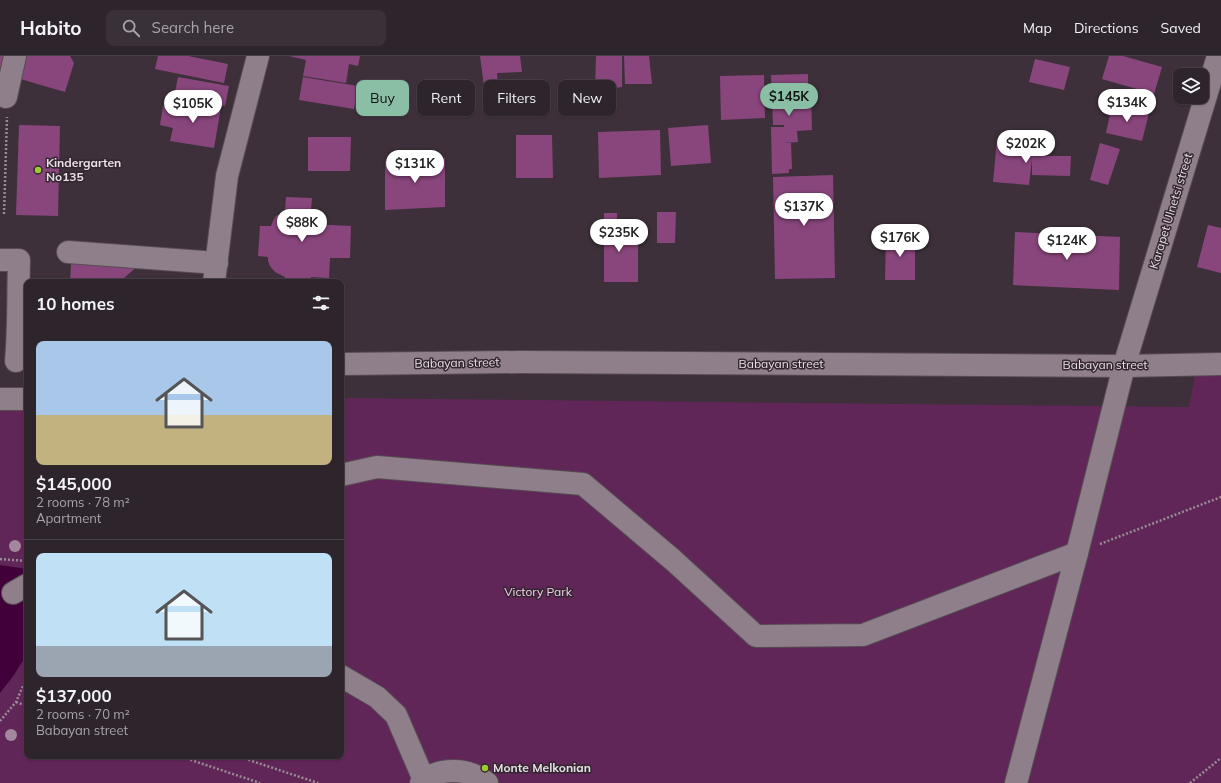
<!DOCTYPE html>
<html lang="en">
<head>
<meta charset="utf-8">
<style>
  body { margin:0; font-family:Mulish,sans-serif; background:#3a3038; color:#f1f3f6; height:100vh; display:flex; flex-direction:column; font-size:15px; white-space:nowrap }
  * { box-sizing:border-box; margin:0 }
  p { font-size:13px; color:#a7a4a9 }
  .icon { flex:none; width:22px; height:22px; fill:none; stroke:currentColor; stroke-width:2; stroke-linecap:round; stroke-linejoin:round }
  .map { position:relative; flex:1; overflow:hidden }
  .drawer { position:absolute; left:24px; top:223px; width:320px; height:480px; display:flex; flex-direction:column; background:#2e242c; border-radius:8px; box-shadow:0 1px 3px #0004,0 0 0 1px #494148 }
  .drawer>* { flex:none }
  .top-card { position:absolute; left:356px; top:24px; width:380px; height:36px; display:flex; gap:8px }
  .fabs { position:absolute; left:1173px; top:12px; display:grid; gap:8px }
  .fabs a { display:grid; place-items:center; width:36px; height:36px; border-radius:8px; background:#2e242c; box-shadow:0 1px 3px #0004,0 0 0 1px #494148; font-size:20px }
  .price { position:absolute; translate:-50% -34px; padding:0 9px; border-radius:14px; background:#fff; color:#222; font-size:13px; line-height:26px; filter:drop-shadow(0 1px 2px #0008) }
  .price::after { content:''; position:absolute; left:50%; top:24px; width:12px; height:9px; margin-left:-6px; background:inherit; clip-path:polygon(0 0,100% 0,50% 100%) }
  .price.current { background:#8abfa5; color:#111 }
  ul { padding:0; list-style:none }
  li { display:grid; align-content:center; gap:8px; height:212px; padding:0 12px }
  li+li { border-top:1px solid #494148 }
  li span { display:grid; place-items:center; height:124px; border-radius:8px; color:#555 }
  li>.icon { margin-inline-start:auto }
  span .icon { width:72px; height:72px; fill:#fffc; stroke-width:1 }
  li b { font-size:17px }
  h2 { display:flex; justify-content:space-between; align-items:center; height:48px; padding:0 12px; font-size:17px }
  .tag { padding:0 14px; border-radius:8px; background:#2e242c; box-shadow:0 1px 3px #0004,0 0 0 1px #494148; font-size:14px; line-height:36px }
  .tag.current { background:#8abfa5; color:#111 }
  header { display:flex; align-items:center; gap:24px; box-sizing:border-box; height:56px; padding:0 20px; background:#2e242c; border-bottom:1px solid #494148 }
  header strong { font-size:19px }
  nav { display:flex; gap:22px; margin-inline-start:auto; font-size:14px }
  .search { width:280px; height:36px; background:#3a3038; display:flex; align-items:center; gap:10px; box-sizing:border-box; padding:0 14px; border-radius:8px; color:#a7a4a9; font-size:15px }
  .map>svg:first-child { display:block }
  .green { fill:#602657 }
  .water { fill:#410039 }
  .building { fill:#89467c }
  .lines { fill:none; stroke-linecap:round; stroke-linejoin:round }
  .minor-casing { stroke:#574c54; stroke-width:24 }
  .path { stroke:#978d95; stroke-width:2.5; stroke-dasharray:2 2; stroke-linecap:butt }
  .minor { stroke:#8f7f8b; stroke-width:22 }
  .tree { fill:#a3879c }
  .poi-dot { fill:#9fca2d; stroke:#332630; stroke-width:1.5 }
  .labels { text-anchor:middle; stroke-width:3; stroke-linejoin:round; paint-order:stroke }
  .poi-label { font-size:12px; font-weight:bold; fill:#e8e0e6; stroke:#332630; text-anchor:start }
  .street-label { font-size:12px; fill:#e8e0e6; stroke:#332630 }
  .park-label { font-size:12px; fill:#f6cfed; stroke:#332630 }
</style>
</head>
<body>
<header>
<strong>Habito</strong>
<div class="search"><svg class="icon" aria-label="search" viewBox="0 0 24 24"><circle cx="10" cy="10" r="6"/><path d="M15 15l6 6"/></svg>Search here</div>
<nav><a>Map</a><a>Directions</a><a>Saved</a></nav>
</header>
<div class="map">
<svg width="1221" height="727" viewBox="0 0 1221 727">
  <rect width="100%" height="100%" fill="#3d303a"/>
  <polygon class="green" points="1195,318 1221,318 1221,727 0,727 0,338 27,339 27,700 341,700 341,342 1189,351"/>
  <polygon class="water" points="0,509 27,513 27,598 14,619 0,637"/>
  <g class="building">
    <polygon points="0,0 4,0 0,20"/>
    <polygon points="24,0 70,0 74,7 65,36 17,22"/>
    <polygon points="158,0 188,0 228,8 224,27 155,13"/>
    <polygon points="289,0 360,0 358,10 349,8 346,27 303,20 306,4"/>
    <polygon points="480,0 520,0 522,16 497,17 499,42 486,45"/>
    <polygon points="596,0 622,0 622,31 595,35"/>
    <polygon points="624,0 649,0 652,28 625,28"/>
    <polygon points="1109,0 1123,0 1162,11 1154,38 1102,23"/>
    <polygon points="1035,3 1070,11 1064,34 1029,26"/>
    <polygon points="808,18 808,35 811,34 812,74 797,75 798,86 784,87 791,87 792,113 789,113 789,117 772,118 771,71 784,71 784,69 773,69 771,19"/>
    <polygon points="764,19 765,62 721,64 720,20"/>
    <polygon points="178,21 229,30 225,50 174,41"/>
    <polygon points="303,21 358,30 354,53 299,44"/>
    <polygon points="182,45 221,51 214,92 170,85 173,72 160,69 163,50 181,53"/>
    <polygon points="1112,48 1149,57 1142,85 1106,77"/>
    <polygon points="19,69 60,70 58,160 16,159"/>
    <polygon points="708,69 711,107 671,110 668,72"/>
    <polygon points="660,74 661,119 599,122 598,76"/>
    <polygon points="516,79 552,79 553,122 516,122"/>
    <polygon points="308,81 351,81 350,115 308,115"/>
    <polygon points="997,84 1033,88 1032,100 1071,100 1070,120 1032,119 1032,103 1029,129 993,126"/>
    <polygon points="1100,87 1120,93 1108,129 1090,124"/>
    <polygon points="445,102 445,151 385,154 385,105"/>
    <polygon points="833,119 835,222 775,223 773,121"/>
    <polygon points="286,141 312,142 310,168 351,170 350,202 330,202 329,222 311,221 311,226 285,226 285,221 275,216 270,210 268,205 268,201 258,200 260,170 271,170 273,165 276,160 285,156"/>
    <polygon points="657,156 676,156 675,187 657,187"/>
    <polygon points="604,157 617,157 617,180 638,180 638,226 604,226"/>
    <polygon points="1208,169 1221,172 1221,217 1197,211"/>
    <polygon points="1015,176 1120,181 1119,234 1013,229"/>
    <polygon points="886,180 915,180 915,224 885,224"/>
    <polygon points="71,207 140,208 124,222 122,226 70,226"/>
  </g>
  <g class="lines">
    <defs>
      <g id="minor">
        <polyline points="6,41 15,0"/>
        <polyline points="68,196 217,207"/>
        <path d="M0 204H19C18 238 19 272 16 305"/>
        <polyline points="214,226 227,120 258,0"/>
        <polyline points="341,308 520,306 1124,310 1221,308"/>
        <polyline points="0,343 27,343"/>
        <polyline points="341,419 377,411 583,428 673,504 756,580 863,579 1077,497"/>
        <polyline points="13,537 27,529"/>
        <polyline points="341,620 377,641 396,659 424,724"/>
        <path d="M421 727C439 710 469 712 487 727"/>
        <polyline points="1016,727 1077,497 1124,310 1218,0"/>
      </g>
    </defs>
    <use href="#minor" class="minor-casing"/>
    <g class="path">
      <polyline points="4,158 7,61"/>
      <polyline points="1100,488 1221,441"/>
      <polyline points="0,503 27,505"/>
      <polyline points="16,646 27,650"/>
      <polyline points="0,665 16,646 27,621"/>
      <polyline points="179,700 260,727"/>
      <polyline points="237,700 318,727"/>
      <polyline points="1190,727 1221,702"/>
    </g>
    <use href="#minor" class="minor"/>
  </g>
  <g class="tree">
    <circle cx="15" cy="490" r="6"/>
    <circle cx="11" cy="679" r="6"/>
  </g>
  <g class="poi-dot">
    <circle cx="38" cy="114" r="4"/>
    <circle cx="485" cy="712" r="4"/>
  </g>
  <g class="labels">
    <g class="poi-label">
      <text x="46" y="111">Kindergarten<tspan x="46" dy="14">No135</tspan></text>
      <text x="493" y="716">Monte Melkonian</text>
    </g>
    <g class="street-label">
      <text transform="translate(1171 155) rotate(-73)" y="4">Karapet Ulnetsi street</text>
      <text transform="translate(457 307) rotate(-1)" y="4">Babayan street</text>
      <text x="781" y="312">Babayan street</text>
      <text x="1105" y="313">Babayan street</text>
    </g>
    <g class="park-label">
      <text x="538" y="540">Victory Park</text>
    </g>
  </g>
</svg>
<div class="fabs">
<a><svg class="icon" aria-label="layers" viewBox="0 0 24 24"><path d="M12 4l9 5-9 5-9-5zM3 14l9 5 9-5"/></svg></a>
</div>
<b class="price current" style="left:789px;top:61px">$145K</b>
<b class="price" style="left:1127px;top:67px">$134K</b>
<b class="price" style="left:193px;top:68px">$105K</b>
<b class="price" style="left:1026px;top:108px">$202K</b>
<b class="price" style="left:415px;top:128px">$131K</b>
<b class="price" style="left:804px;top:171px">$137K</b>
<b class="price" style="left:302px;top:187px">$88K</b>
<b class="price" style="left:619px;top:197px">$235K</b>
<b class="price" style="left:900px;top:202px">$176K</b>
<b class="price" style="left:1067px;top:205px">$124K</b>
<div class="top-card">
<a class="tag current">Buy</a>
<a class="tag">Rent</a>
<a class="tag">Filters</a>
<a class="tag">New</a>
</div>
<section class="drawer">
<h2>10 homes<svg class="icon" aria-label="filters" viewBox="0 0 24 24"><path d="M4 7h16M4 17h16"/><circle cx="9" cy="7" r="2"/><circle cx="15" cy="17" r="2"/></svg></h2>
<ul>
<li><span style="background:linear-gradient(#a9c7e8 60%,#c2b280 0)"><svg class="icon" aria-label="home" viewBox="0 0 24 24"><path d="M3 11l9-7 9 7M6 9v11h12V9"/></svg></span><div><b>$145,000</b><p>2 rooms · 78 m²</p><p>Apartment</p></div></li>
<li><span style="background:linear-gradient(#bfe0f5 75%,#9aa5b1 0)"><svg class="icon" aria-label="home" viewBox="0 0 24 24"><path d="M3 11l9-7 9 7M6 9v11h12V9"/></svg></span><div><b>$137,000</b><p>2 rooms · 70 m²</p><p>Babayan street</p></div></li>
</ul>
</section>
</div>
</body>
</html>
